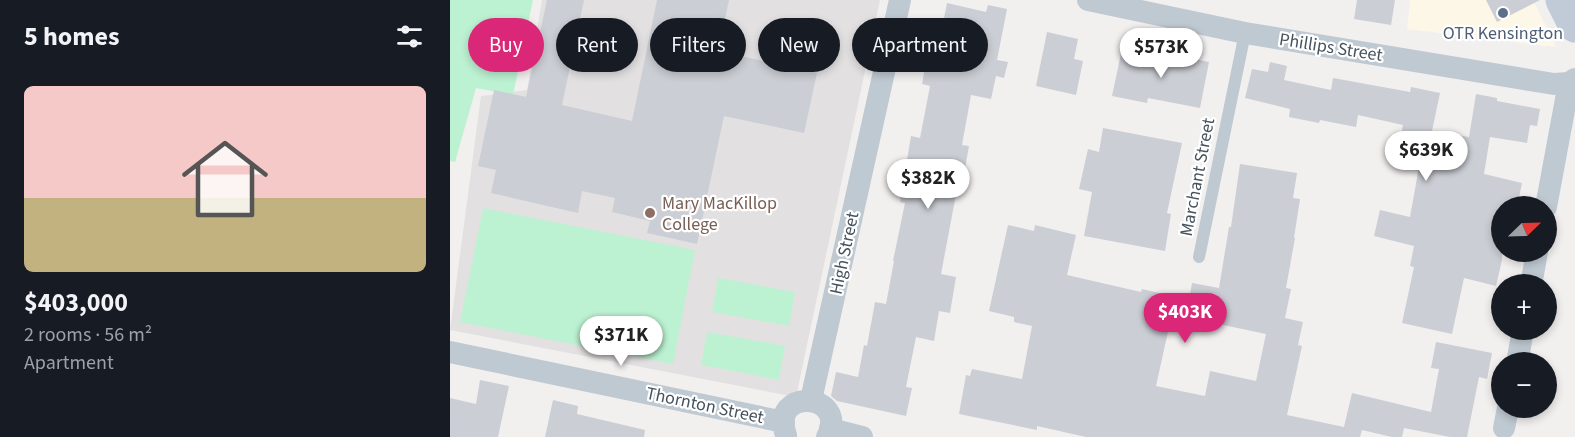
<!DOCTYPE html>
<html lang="en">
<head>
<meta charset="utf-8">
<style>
  body { margin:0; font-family:"Source Sans 3",sans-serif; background:#20242c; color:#f1f3f6; height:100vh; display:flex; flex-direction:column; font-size:22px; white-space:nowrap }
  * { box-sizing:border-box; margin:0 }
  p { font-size:20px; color:#9ea1a6 }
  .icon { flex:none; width:33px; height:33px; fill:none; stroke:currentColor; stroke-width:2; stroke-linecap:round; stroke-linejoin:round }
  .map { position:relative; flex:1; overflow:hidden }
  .sheet { display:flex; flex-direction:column; background:#171b24; width:450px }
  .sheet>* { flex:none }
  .hud { position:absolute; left:18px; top:18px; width:570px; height:54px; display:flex; gap:12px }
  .needle { width:39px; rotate:67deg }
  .controls { position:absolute; left:1041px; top:196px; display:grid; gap:12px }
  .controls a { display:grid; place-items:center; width:66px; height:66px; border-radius:50%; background:#171b24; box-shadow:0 3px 9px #0003; font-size:30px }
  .price { position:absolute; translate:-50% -51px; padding:0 14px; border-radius:21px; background:#fff; color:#222; font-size:20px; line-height:39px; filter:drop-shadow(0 2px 3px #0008) }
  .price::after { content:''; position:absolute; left:50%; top:36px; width:18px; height:14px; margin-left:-9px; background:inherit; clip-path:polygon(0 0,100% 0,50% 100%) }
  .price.active { background:#db2777; color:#fff }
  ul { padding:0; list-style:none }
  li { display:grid; align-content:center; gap:12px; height:318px; padding:0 24px }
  li span { display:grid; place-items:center; height:186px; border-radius:9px; color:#555 }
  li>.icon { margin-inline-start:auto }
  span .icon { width:108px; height:108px; fill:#fffc; stroke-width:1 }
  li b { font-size:26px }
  h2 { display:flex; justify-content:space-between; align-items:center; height:72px; padding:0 24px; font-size:26px }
  .tag { padding:0 21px; border-radius:27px; background:#171b24; box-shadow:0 3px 9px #0003; font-size:21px; line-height:54px }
  .tag.active { background:#db2777; color:#fff }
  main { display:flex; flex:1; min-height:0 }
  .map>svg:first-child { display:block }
  .commercial { fill:#fdf7e8 }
  .education { fill:#e3e0e1 }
  .green { fill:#bcf1d2 }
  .building { fill:#cbced4; fill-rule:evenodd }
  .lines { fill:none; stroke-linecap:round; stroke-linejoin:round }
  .service { stroke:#bfc9d1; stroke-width:12 }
  .minor { stroke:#bfc9d1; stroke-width:22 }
  .secondary { stroke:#c1cbd8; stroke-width:33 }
  .service-dot { fill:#5c6f8a; stroke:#fff; stroke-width:2 }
  .education-dot { fill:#8d6e63; stroke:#fff; stroke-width:2 }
  .labels { text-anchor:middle; stroke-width:4.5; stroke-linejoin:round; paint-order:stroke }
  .service-label { font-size:18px; fill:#4e5e75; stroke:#fff }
  .street-label { font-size:18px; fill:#46525d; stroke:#fff }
  .education-label { font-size:18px; fill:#785e54; stroke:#fff; text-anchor:start }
</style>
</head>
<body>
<main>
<section class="sheet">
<h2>5 homes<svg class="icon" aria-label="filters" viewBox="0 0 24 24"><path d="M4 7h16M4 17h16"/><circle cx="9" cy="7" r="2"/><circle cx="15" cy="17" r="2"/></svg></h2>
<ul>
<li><span style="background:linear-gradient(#f6c9c9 60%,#c2b280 0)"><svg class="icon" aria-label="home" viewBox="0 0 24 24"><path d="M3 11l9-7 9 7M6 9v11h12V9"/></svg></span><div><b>$403,000</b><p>2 rooms · 56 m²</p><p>Apartment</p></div></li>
</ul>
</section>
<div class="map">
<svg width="1125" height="437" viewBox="0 0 1125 437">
  <rect width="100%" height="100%" fill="#f2efef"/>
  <polygon class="commercial" points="960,0 1083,0 1106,47 957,29"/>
  <polygon class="education" points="92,0 430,0 346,397 0,330 31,96 77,90"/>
  <g class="green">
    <polygon points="0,0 83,0 63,95 26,88 5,162 0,161"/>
    <polygon points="33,208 245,250 223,364 10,322"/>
    <polygon points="268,278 345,292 339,326 262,312"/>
    <polygon points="257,332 335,346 329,380 251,365"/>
  </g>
  <g class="building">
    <polygon points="97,0 134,0 112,105 182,121 207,0 279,0 268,51 367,73 354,133 274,116 247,244 197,233 200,221 162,212 165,198 132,191 128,213 41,193 46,170 28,166 44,90 76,97"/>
    <polygon points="907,0 945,0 941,25 904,19"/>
    <polygon points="1036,0 1090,0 1047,22"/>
    <polygon points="497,3 536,12 538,5 557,9 547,60 558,62 554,78 546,76 541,99 521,95 512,145 519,146 515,168 511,168 491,274 506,277 500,313 489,311 484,341 466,337 456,387 462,388 456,416 387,401 381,396 386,372 408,377 414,345 417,346 425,302 436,304 444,261 443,261 455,203 450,202 461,136 470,138 480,86 472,84 478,51 487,53"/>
    <polygon points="597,32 628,39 624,59 633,61 626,95 586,86"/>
    <polygon points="672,49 723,60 724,55 759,62 750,108 698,98 697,103 662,96"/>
    <polygon points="820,62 837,66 834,80 881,90 883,78 960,92 961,87 990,93 982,131 1019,137 1026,94 1047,98 1047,101 1090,109 1087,126 1080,125 1077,143 1040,137 1034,174 1072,183 1067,207 1052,207 1052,260 1046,286 1014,278 1002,334 952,323 964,267 960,266 964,246 924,236 930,210 960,217 972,150 949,144 953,125 908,115 906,127 870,120 869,123 839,117 840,109 795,98 802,69 818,72"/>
    <polygon points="653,128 732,143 717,213 721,214 715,251 634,236 642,192 629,189 638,149 649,152"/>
    <path d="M790 164 847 173 843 198 850 199 844 238H845L836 288 841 289 835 318 853 322 848 345 852 346 837 415 894 427 902 393 981 412 989 369 981 368 986 342 1042 353 1037 379 1029 377 1017 437H1000L954 428 952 437H942L912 430 910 437H636L587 426V430L509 414 516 375 520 376 522 369 572 379 582 326 564 322V317L539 311 558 225 584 231 585 225 626 235 617 275 691 292 692 289 739 300 742 283 769 288 779 227H781ZM721 318 758 326 759 322 816 334 806 381 760 371 755 396 706 386Z"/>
    <polygon points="30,380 59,386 48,437 0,437 0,398 26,404"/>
    <polygon points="103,400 128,406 127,414 195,430 194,437 95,437"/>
  </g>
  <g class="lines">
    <polyline class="service" points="749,257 795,33"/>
    <g class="minor">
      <polyline points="638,0 795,33 1104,84 1119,83 1125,79"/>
      <polyline points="1096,207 1119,83"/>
      <polyline points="1081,285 1087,252"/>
      <polyline points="0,352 334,422"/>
      <polyline points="1067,363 1073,330"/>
      <polyline points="361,400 450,0"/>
      <polyline points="1054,428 1058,408"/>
      <polyline points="380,429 412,437"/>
      <path d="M336 435C318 387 400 392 377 437"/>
    </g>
    <polyline class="secondary" points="1112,0 1125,26"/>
  </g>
  <circle class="service-dot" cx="1053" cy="13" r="6"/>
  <circle class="education-dot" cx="200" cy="213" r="6"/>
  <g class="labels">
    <g class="service-label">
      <text x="1053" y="39">OTR Kensington</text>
    </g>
    <g class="street-label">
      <text transform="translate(881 47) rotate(9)" y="6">Phillips Street</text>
      <text transform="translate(747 177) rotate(-79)" y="6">Marchant Street</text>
      <text transform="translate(394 253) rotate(-78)" y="6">High Street</text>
      <text transform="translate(255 405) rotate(12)" y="6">Thornton Street</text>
    </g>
    <g class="education-label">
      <text x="212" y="209">Mary MacKillop<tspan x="212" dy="21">College</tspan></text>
    </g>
  </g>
</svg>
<div class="controls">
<a><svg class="needle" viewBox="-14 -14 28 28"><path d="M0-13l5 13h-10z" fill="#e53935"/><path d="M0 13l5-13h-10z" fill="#9ea1a6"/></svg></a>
<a>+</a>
<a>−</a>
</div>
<b class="price" style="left:711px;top:79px">$573K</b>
<b class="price" style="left:976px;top:182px">$639K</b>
<b class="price" style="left:478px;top:210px">$382K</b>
<b class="price active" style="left:735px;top:344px">$403K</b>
<b class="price" style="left:171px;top:367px">$371K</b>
<div class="hud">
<a class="tag active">Buy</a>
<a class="tag">Rent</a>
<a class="tag">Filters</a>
<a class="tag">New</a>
<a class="tag">Apartment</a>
</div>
</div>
</main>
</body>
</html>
